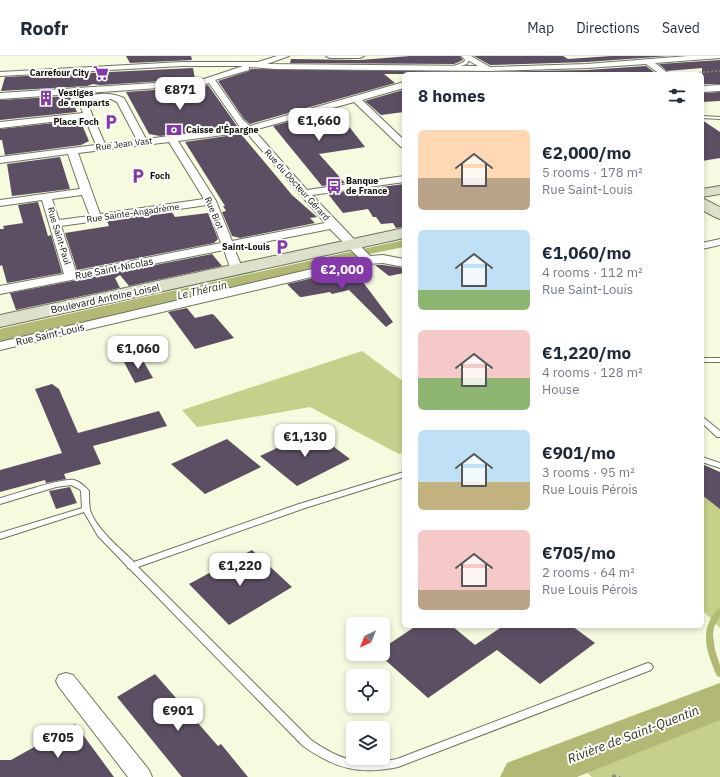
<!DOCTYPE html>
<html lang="en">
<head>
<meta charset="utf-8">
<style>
  body { margin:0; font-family:"IBM Plex Sans",sans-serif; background:#f6f6f7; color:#1f2937; height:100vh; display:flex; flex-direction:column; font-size:15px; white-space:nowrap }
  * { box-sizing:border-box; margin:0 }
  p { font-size:13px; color:#747a83 }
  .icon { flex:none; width:22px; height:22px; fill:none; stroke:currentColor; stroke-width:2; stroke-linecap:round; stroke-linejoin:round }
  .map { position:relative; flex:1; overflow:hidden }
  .side { position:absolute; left:402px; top:16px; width:302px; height:556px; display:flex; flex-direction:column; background:#fff; border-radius:6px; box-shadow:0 2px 6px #0003 }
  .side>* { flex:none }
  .needle { width:26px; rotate:223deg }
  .buttons { position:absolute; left:346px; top:561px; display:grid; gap:8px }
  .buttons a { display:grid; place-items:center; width:44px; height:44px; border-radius:6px; background:#fff; box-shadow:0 2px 6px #0003; font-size:20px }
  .price { position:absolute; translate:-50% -34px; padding:0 9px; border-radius:8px; background:#fff; color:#222; font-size:13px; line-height:26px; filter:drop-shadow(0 1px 2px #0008) }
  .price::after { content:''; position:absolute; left:50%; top:24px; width:12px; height:9px; margin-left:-6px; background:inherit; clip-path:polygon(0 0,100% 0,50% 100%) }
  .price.on { background:#8538a9; color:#fff }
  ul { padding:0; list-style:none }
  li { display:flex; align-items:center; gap:12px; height:100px; padding:0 16px }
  li span { display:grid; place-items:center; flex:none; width:112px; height:80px; border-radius:6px; color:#555 }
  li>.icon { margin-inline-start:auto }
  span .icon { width:48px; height:48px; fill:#fffc; stroke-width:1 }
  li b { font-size:17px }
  h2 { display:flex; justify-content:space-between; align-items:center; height:48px; padding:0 16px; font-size:17px }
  header { display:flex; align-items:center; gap:24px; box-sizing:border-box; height:56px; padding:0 20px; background:#fff; border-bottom:1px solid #e0e1e3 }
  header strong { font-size:19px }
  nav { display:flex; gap:22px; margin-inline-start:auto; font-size:14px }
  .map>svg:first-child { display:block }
  .forest { fill:#c7d08a }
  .water { fill:#b1b974 }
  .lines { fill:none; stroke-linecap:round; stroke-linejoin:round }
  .stream { fill:#b1b974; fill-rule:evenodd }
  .river { fill:#b1b974; fill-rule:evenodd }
  .building { fill:#5c4f63 }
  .lane-casing { stroke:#70735c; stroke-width:2 }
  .street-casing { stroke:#70735c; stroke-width:2 }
  .secondary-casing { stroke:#70735c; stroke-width:2 }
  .path-far1 { stroke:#898c7a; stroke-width:1.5; stroke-dasharray:2 2; stroke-linecap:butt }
  .path { stroke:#898c7a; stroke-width:3; stroke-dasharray:4 4; stroke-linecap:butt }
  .lane { fill:#fff; fill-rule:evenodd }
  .street { fill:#fff; fill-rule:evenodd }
  .secondary { fill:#dde0cb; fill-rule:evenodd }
  .labels { text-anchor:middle; stroke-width:4; stroke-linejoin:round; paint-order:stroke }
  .far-poi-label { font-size:9px; font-weight:bold; fill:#0e0f07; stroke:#fff; text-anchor:start }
  .far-street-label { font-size:9px; fill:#0e0f07; stroke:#fff }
  .street-label { font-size:10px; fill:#0e0f07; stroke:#fff }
  .water-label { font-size:11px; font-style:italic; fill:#2e3113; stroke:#fff }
  .near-water-label { font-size:13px; font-style:italic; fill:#2e3113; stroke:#fff }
</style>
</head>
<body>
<header>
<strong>Roofr</strong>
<nav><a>Map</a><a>Directions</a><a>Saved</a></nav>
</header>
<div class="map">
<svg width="720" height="721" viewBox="0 0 720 721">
  <rect width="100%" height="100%" fill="#f6fadf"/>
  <g class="forest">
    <polygon points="362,295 404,326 404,396 399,398 310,351 197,371 182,354"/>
    <polygon points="702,434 720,443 720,572 702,554"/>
    <polygon points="720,629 720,721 592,721 575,705 714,645"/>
  </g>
  <polygon class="water" points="404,184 404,191 369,198 356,202 251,229 0,286 0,273"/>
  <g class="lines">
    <path class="stream" d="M720 552V560L714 571 713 579 715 594 720 609V621L717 620 716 618C709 600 701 583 710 564 712 560 716 554 720 552Z"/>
    <polygon class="river" points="720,627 720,664 577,721 500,721 507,707"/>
  </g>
  <g class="building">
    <polygon points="126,0 191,0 192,4 130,7"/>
    <polygon points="410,0 460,0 463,4 454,8 290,7 291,3 360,4"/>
    <polygon points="474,0 563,0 568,3 611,0 669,0 587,6 490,9"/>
    <polygon points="720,4 720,28 702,28 702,12 667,15 659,8"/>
    <polygon points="646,10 654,16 649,16 651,18 384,18 395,27 250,68 244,63 218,25 249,15 251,13 489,16 587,14"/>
    <polygon points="193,12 195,23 100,29 93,28 87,30 1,35 5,21"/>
    <polygon points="208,29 237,70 160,80 149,78 126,36 196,31 196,33"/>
    <polygon points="403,34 404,56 381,59 365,45"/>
    <polygon points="720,36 720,45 702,46 702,37"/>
    <polygon points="70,40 77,56 0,64 0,44"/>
    <polygon points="332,54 351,73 365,91 319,98 345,127 322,130 273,70"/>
    <polygon points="80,64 89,85 81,89 5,99 2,84 0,84 0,73"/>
    <polygon points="702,64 720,76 720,102 702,105"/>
    <polygon points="241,78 292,139 317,161 310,162 315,167 240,182 232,180 222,156 226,155 223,150 225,150 185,86"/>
    <polygon points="60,101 70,133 12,140 7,108"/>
    <polygon points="404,128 404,171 396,172 393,167 381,168 376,161 373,161 368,153 343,157 328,138"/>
    <polygon points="38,146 48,180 51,179 62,217 7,227 2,209 0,210 0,173 4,173 3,170 23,167 18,149"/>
    <polygon points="172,156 175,161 208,157 218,183 214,187 77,214 65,177 109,170 107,165"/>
    <polygon points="212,198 222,210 129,230 120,219 115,222 120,232 16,254 10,237"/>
    <polygon points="375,209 383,209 404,212 404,217 389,220"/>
    <polygon points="353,213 393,266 386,271 349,234 332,238 330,236 302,241 300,241 287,228"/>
    <polygon points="187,252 195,262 212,258 214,259 234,282 195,293 168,256"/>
    <polygon points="141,301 153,322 135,327 124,306"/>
    <polygon points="52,328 59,333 78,377 159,355 167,370 93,390 101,408 64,418 66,423 46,427 45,424 0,436 0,414 62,397 35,333"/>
    <polygon points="313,375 350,403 297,430 260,400"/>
    <polygon points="227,383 261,411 205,438 171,408"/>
    <polygon points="702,408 720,416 720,453 702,439"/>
    <polygon points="70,431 77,447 56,453 49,435"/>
    <polygon points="252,494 292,531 229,569 189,528"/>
    <polygon points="416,570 452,570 475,589 503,570 572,570 595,587 540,628 497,594 428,642 383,602 383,592"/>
    <polygon points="155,618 218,690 221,688 248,721 182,721 117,641"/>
    <polygon points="75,668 114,721 0,721 0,704 11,704"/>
  </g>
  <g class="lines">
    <defs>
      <g id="lane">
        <polygon points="462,0 466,0 469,4 467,8 454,12 454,10 464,6 465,4"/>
        <polygon points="702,60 720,61 720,63 702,62"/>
        <rect x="702" y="302" width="18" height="4"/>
        <polygon points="702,361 704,362 720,375 720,381 717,381 702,367"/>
        <polygon points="702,401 720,407 720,412 702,406"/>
        <path d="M404 416V421L305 452 138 511 311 684C341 705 361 710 397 703L645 608 648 607 651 608 653 611 651 614 398 711C359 719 336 713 303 690L130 513 128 512 127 510 98 480 84 456 0 483V477L82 452 81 435 79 433 71 429 56 431 0 448V442C13 439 63 421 74 424 80 426 85 430 89 435 89 441 89 448 90 454 96 473 120 492 134 506L299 448Z"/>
      </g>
      <g id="street">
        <path d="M277 0H289L267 8 478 10 461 0H471L490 11 587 8 688 0H720V2L655 7 669 18H660L646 8 587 12 489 15 276 13 249 11V14L215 24 243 64 250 70 404 26V32L362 44 404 84V92L401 91 354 46 254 74 307 134 404 120V126L312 139 370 200 383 199 404 203V211L383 207 367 208 0 294V286L359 202 330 173 234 192 243 214 241 217H233L231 214 224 194 0 238V230L64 218 42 144 0 150V144L80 133 68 98 0 107V101L96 89 85 62 0 72V66L83 57 80 49 85 41C99 37 110 36 124 42L146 83 240 71 209 27 202 29 0 43V37L201 24 243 10H182L0 20V16L182 6H258ZM99 43H111L117 46 137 84 105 88 88 49 91 45ZM246 76 325 167 232 185 216 145 178 85ZM169 86 204 143 100 158 78 97ZM82 139 90 160 59 164 52 143ZM207 149 221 187 76 216 61 170Z"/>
        <polygon points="326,0 364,0 360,2 330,2"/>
        <polygon points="720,29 720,35 702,36 702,30"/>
        <polygon points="720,183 720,189 702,193 702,187"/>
        <polygon points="66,617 73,619 149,714 152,721 128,721 59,631 56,625 59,619"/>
      </g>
      <g id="secondary">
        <polygon points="720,130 720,138 702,141 702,133"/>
        <polygon points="702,142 720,151 720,163 715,161 702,154"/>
        <polygon points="404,172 404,182 0,271 0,259"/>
      </g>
    </defs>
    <use href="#lane" class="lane-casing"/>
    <use href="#street" class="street-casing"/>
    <use href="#secondary" class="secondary-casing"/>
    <polyline class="path-far1" points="679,18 720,15"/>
    <polyline class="path" points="612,721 617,719 620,721"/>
    <use href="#lane" class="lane"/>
    <use href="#street" class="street"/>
    <use href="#secondary" class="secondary"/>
  </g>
  <defs>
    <symbol id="supermarket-bare" viewBox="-9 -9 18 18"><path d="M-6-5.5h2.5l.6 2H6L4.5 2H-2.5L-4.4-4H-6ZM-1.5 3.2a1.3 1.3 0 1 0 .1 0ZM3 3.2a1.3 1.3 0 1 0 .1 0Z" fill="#8538a9" stroke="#fff" stroke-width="2.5" paint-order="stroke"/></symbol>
    <symbol id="building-bare" viewBox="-9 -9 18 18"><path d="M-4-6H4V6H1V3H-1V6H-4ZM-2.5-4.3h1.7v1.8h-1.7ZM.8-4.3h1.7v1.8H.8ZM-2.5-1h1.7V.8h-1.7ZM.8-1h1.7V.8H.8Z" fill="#8538a9" stroke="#fff" stroke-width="2.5" paint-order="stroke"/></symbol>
    <symbol id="parking-bare" viewBox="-9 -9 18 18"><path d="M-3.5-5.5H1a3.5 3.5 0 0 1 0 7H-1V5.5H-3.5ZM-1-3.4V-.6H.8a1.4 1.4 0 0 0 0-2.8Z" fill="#8538a9" stroke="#fff" stroke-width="2.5" paint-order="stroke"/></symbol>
    <symbol id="bank-bare" viewBox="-9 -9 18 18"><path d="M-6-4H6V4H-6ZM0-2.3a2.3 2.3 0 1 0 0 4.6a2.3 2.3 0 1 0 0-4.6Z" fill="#8538a9" stroke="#fff" stroke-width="2.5" paint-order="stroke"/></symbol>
    <symbol id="bus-bare" viewBox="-9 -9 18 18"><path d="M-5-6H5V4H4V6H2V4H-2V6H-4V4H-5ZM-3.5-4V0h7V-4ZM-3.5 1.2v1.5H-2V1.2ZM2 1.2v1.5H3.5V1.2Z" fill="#8538a9" stroke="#fff" stroke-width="2.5" paint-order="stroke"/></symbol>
  </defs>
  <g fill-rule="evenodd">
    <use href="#supermarket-bare" x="90" y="6" width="22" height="22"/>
    <use href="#building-bare" x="35" y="31" width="22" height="22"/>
    <use href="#parking-bare" x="100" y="55" width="22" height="22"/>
    <use href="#bank-bare" x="163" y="63" width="22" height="22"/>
    <use href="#parking-bare" x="127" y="109" width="22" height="22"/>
    <use href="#bus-bare" x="323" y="119" width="22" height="22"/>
    <use href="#parking-bare" x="271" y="180" width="22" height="22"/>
  </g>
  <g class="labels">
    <g class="far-poi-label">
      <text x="89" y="20" text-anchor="end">Carrefour City</text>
      <text x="58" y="40">Vestiges<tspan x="58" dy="10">de remparts</tspan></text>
      <text x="99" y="69" text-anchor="end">Place Foch</text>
      <text x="186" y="77">Caisse d'Épargne</text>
      <text x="150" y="123">Foch</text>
      <text x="346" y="128">Banque<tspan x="346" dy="10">de France</tspan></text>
      <text x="270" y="194" text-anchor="end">Saint-Louis</text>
    </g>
    <g class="far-street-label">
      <text transform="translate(124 88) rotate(-7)" y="3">Rue Jean Vast</text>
      <text transform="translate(297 129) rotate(48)" y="3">Rue du Docteur Gérard</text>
      <text transform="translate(133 157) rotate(-8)" y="3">Rue Sainte-Angadrème</text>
      <text transform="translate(214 157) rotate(67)" y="3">Rue Biot</text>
      <text transform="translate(59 180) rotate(73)" y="3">Rue Saint-Paul</text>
    </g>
    <g class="street-label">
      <text transform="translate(114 212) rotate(-11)" y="4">Rue Saint-Nicolas</text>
      <text transform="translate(105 242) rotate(-12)" y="4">Boulevard Antoine Loisel</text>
      <text transform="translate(50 278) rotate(-13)" y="4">Rue Saint-Louis</text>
    </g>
    <g class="water-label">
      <text transform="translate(202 234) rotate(-13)" y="4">Le Thérain</text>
    </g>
    <g class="near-water-label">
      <text transform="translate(633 678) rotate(-21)" y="5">Rivière de Saint-Quentin</text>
    </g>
  </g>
</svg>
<div class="buttons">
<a><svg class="needle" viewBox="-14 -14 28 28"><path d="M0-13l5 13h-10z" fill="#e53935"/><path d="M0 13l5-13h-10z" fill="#747a83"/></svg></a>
<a><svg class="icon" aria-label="locate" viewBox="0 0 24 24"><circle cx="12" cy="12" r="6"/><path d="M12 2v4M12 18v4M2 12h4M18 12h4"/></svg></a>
<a><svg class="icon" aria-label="layers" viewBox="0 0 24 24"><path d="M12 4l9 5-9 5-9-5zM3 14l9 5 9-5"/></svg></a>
</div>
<b class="price" style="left:180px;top:55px">€871</b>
<b class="price" style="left:319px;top:86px">€1,660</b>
<b class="price on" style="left:342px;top:235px">€2,000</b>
<b class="price" style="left:138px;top:314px">€1,060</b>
<b class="price" style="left:305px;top:402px">€1,130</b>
<b class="price" style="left:240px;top:531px">€1,220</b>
<b class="price" style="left:178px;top:676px">€901</b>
<b class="price" style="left:58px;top:703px">€705</b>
<section class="side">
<h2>8 homes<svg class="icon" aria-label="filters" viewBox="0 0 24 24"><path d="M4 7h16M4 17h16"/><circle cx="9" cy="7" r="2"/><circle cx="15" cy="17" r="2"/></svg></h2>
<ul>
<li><span style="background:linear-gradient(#ffd9b3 60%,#b9a48a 0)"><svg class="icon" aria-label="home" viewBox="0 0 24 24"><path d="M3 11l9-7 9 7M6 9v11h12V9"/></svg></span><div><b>€2,000/mo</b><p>5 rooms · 178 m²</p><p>Rue Saint-Louis</p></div></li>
<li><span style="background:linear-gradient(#bfe0f5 75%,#8fb573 0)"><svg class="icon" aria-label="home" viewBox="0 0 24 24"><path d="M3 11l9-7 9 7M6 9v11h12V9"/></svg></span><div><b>€1,060/mo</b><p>4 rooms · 112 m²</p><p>Rue Saint-Louis</p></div></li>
<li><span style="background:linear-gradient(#f6c9c9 60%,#8fb573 0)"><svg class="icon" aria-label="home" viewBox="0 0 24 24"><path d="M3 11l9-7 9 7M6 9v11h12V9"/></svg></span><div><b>€1,220/mo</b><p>4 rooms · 128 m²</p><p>House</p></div></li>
<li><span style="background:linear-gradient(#bfe0f5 65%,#c2b280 0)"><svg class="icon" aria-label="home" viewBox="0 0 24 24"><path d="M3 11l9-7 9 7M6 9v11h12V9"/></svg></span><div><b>€901/mo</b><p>3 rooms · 95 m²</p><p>Rue Louis Pérois</p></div></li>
<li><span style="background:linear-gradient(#f6c9c9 75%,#b9a48a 0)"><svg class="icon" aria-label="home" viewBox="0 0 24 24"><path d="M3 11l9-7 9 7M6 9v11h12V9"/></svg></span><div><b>€705/mo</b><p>2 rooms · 64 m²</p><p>Rue Louis Pérois</p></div></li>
</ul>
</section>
</div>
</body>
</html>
